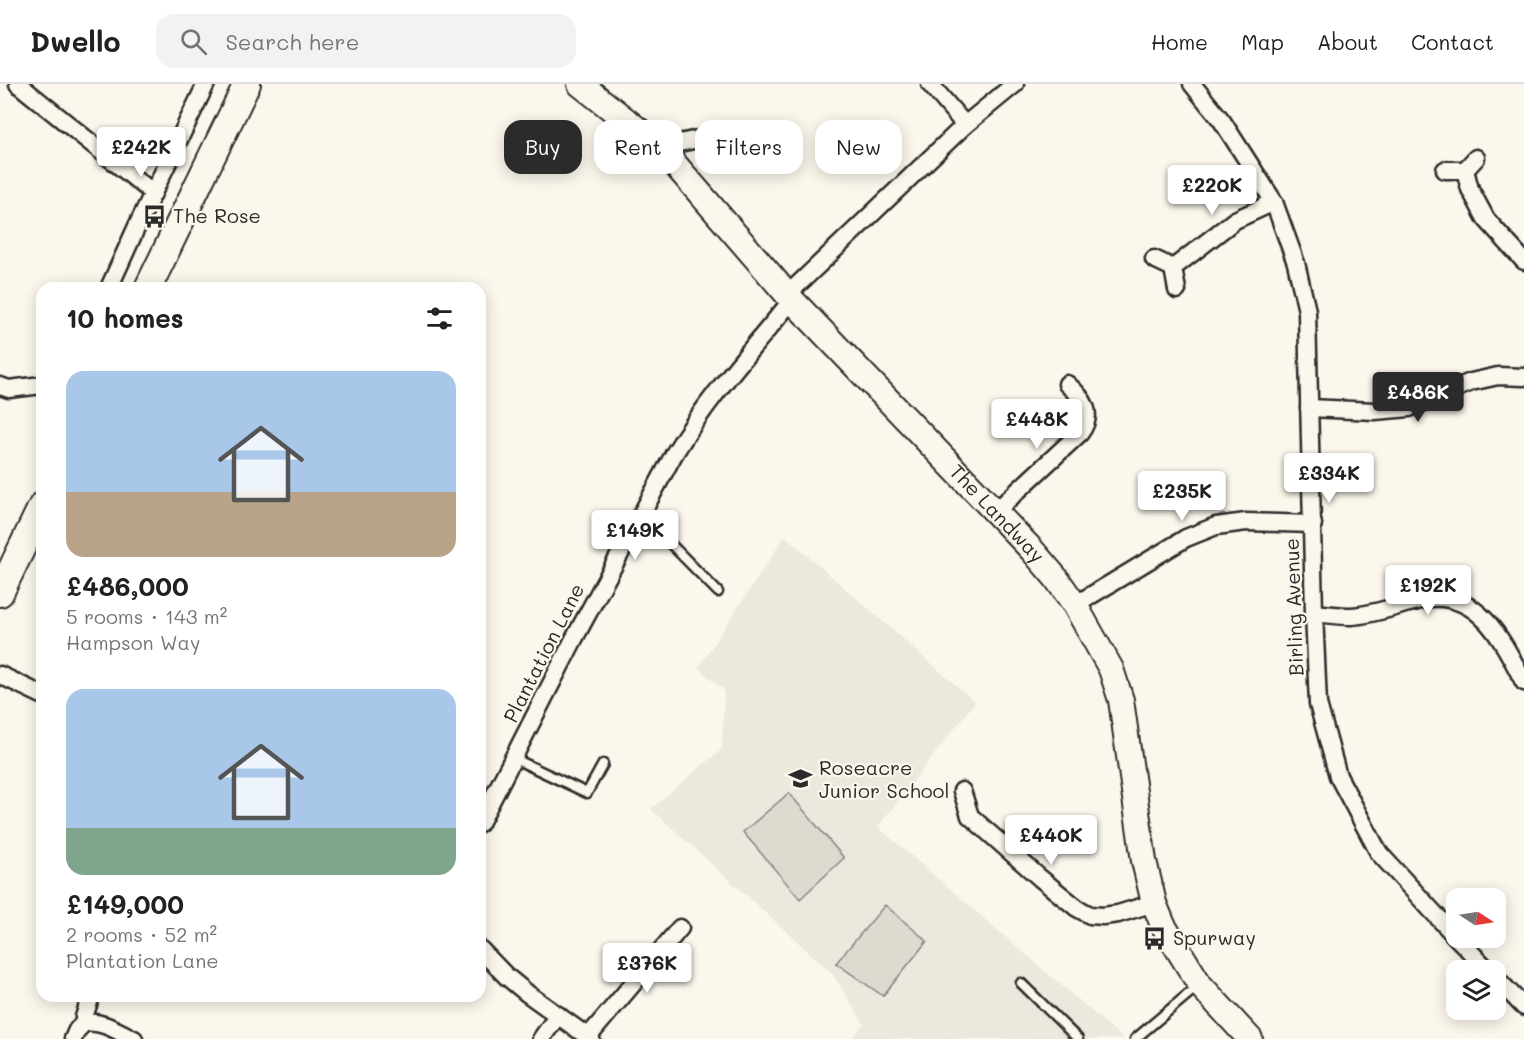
<!DOCTYPE html>
<html lang="en">
<head>
<meta charset="utf-8">
<style>
  body { margin:0; font-family:Mali,sans-serif; background:#f2f2f2; color:#202124; height:100vh; display:flex; flex-direction:column; font-size:22px; white-space:nowrap }
  * { box-sizing:border-box; margin:0 }
  p { font-size:20px; color:#757577 }
  .icon { flex:none; width:33px; height:33px; fill:none; stroke:currentColor; stroke-width:2; stroke-linecap:round; stroke-linejoin:round }
  .map { position:relative; flex:1; overflow:hidden }
  .side { position:absolute; left:36px; top:198px; width:450px; height:720px; display:flex; flex-direction:column; background:#fff; border-radius:18px; box-shadow:0 3px 15px #0003 }
  .side>* { flex:none }
  .hud { position:absolute; left:504px; top:36px; width:570px; height:54px; display:flex; gap:12px }
  .needle { width:39px; rotate:102deg }
  .buttons { position:absolute; left:1446px; top:804px; display:grid; gap:12px }
  .buttons a { display:grid; place-items:center; width:60px; height:60px; border-radius:12px; background:#fff; box-shadow:0 3px 15px #0003; font-size:30px }
  .price { position:absolute; translate:-50% -51px; padding:0 14px; border-radius:6px; background:#fff; color:#222; font-size:20px; line-height:39px; filter:drop-shadow(0 2px 3px #0008) }
  .price::after { content:''; position:absolute; left:50%; top:36px; width:18px; height:14px; margin-left:-9px; background:inherit; clip-path:polygon(0 0,100% 0,50% 100%) }
  .price.selected { background:#2b2b2b; color:#fff }
  ul { padding:0; list-style:none }
  li { display:grid; align-content:center; gap:12px; height:318px; padding:0 30px }
  li span { display:grid; place-items:center; height:186px; border-radius:18px; color:#555 }
  li>.icon { margin-inline-start:auto }
  span .icon { width:108px; height:108px; fill:#fffc; stroke-width:1 }
  li b { font-size:26px }
  h2 { display:flex; justify-content:space-between; align-items:center; height:72px; padding:0 30px; font-size:26px }
  .chip { padding:0 21px; border-radius:18px; background:#fff; box-shadow:0 3px 15px #0003; font-size:21px; line-height:54px }
  .chip.selected { background:#2b2b2b; color:#fff }
  header { display:flex; align-items:center; gap:36px; box-sizing:border-box; height:84px; padding:0 30px; background:#fff; border-bottom:2px solid #e0e0e0 }
  header strong { font-size:28px }
  nav { display:flex; gap:33px; margin-inline-start:auto; font-size:21px }
  .search { width:420px; height:54px; background:#f2f2f2; display:flex; align-items:center; gap:15px; box-sizing:border-box; padding:0 21px; border-radius:18px; color:#757577; font-size:22px }
  .map>svg:first-child { display:block }
  .built { fill:#ebe8de }
  .green { fill:#dddad0; stroke:#84827e; stroke-width:1.5 }
  .lines { fill:none; stroke-linecap:round; stroke-linejoin:round }
  .lane-casing { stroke:#2b2b2b; stroke-width:13 }
  .street-casing { stroke:#2b2b2b; stroke-width:21 }
  .secondary-casing { stroke:#2b2b2b; stroke-width:28 }
  .primary-casing { stroke:#2b2b2b; stroke-width:30 }
  .lane { stroke:#fbf7ec; stroke-width:8 }
  .street { stroke:#fbf7ec; stroke-width:16 }
  .secondary { stroke:#fbf7ec; stroke-width:24 }
  .primary { stroke:#fbf7ec; stroke-width:26 }
  .labels { text-anchor:middle; stroke-width:4.5; stroke-linejoin:round; paint-order:stroke }
  .poi-label { font-size:20px; fill:#2b2b2b; stroke:#fbf7ec; text-anchor:start }
  .street-label { font-size:20px; fill:#2b2b2b; stroke:#fbf7ec }
</style>
</head>
<body>
<header>
<strong>Dwello</strong>
<div class="search"><svg class="icon" aria-label="search" viewBox="0 0 24 24"><circle cx="10" cy="10" r="6"/><path d="M15 15l6 6"/></svg>Search here</div>
<nav><a>Home</a><a>Map</a><a>About</a><a>Contact</a></nav>
</header>
<div class="map">
<svg width="1524" height="955" viewBox="0 0 1524 955">
  <rect width="100%" height="100%" fill="#fbf7ec"/>
  <filter id="ink" filterUnits="userSpaceOnUse"><feTurbulence type="fractalNoise" baseFrequency=".0167" numOctaves="2"/><feDisplacementMap in="SourceGraphic" scale="12" xChannelSelector="R" yChannelSelector="G"/><feConvolveMatrix kernelMatrix="1 2 1 2 8 2 1 2 1" color-interpolation-filters="sRGB"/></filter>
  <g filter="url(#ink)">
    <polygon class="built" points="785,452 975,618 878,743 1124,955 851,955 864,940 831,888 651,725 722,665 724,606 698,584"/>
    <g class="green">
      <polygon points="789,709 844,774 800,815 743,748"/>
      <polygon points="885,821 927,857 883,912 836,879"/>
    </g>
    <g class="lines">
      <defs>
        <g id="lane">
          <polyline points="640,431 652,441 718,508"/>
          <polyline points="513,674 587,709 603,680"/>
          <polyline points="1021,899 1078,955"/>
          <polyline points="1135,955 1199,901"/>
        </g>
        <g id="street">
          <polyline points="18,0 153,109"/>
          <polyline points="930,0 965,41"/>
          <polyline points="1192,0 1222,37 1274,118 1296,179 1307,227 1314,529 1318,620 1338,692 1379,769 1456,853"/>
          <polyline points="660,63 703,54 788,55"/>
          <polyline points="1445,86 1465,86 1476,74"/>
          <polyline points="1465,86 1470,105 1486,135 1524,177"/>
          <polyline points="1154,175 1173,184 1177,206"/>
          <polyline points="1173,184 1235,136 1274,118"/>
          <polyline points="109,204 138,140 206,0"/>
          <polyline points="788,210 965,41 1015,0"/>
          <polyline points="0,302 9,305 42,301"/>
          <polyline points="1309,324 1375,327 1409,324 1471,298 1498,292 1524,293"/>
          <path d="M996 427 1080 349C1095 329 1083 314 1067 300"/>
          <polyline points="1075,521 1186,454 1216,442 1246,438 1313,440"/>
          <path d="M1314 529C1326 530 1339 532 1351 532 1370 531 1391 524 1409 519 1416 518 1424 514 1431 514 1482 510 1504 560 1524 598"/>
          <polyline points="0,591 42,611"/>
          <polyline points="962,707 970,732 1040,794 1077,824 1090,831 1103,832 1118,830 1154,819"/>
          <path d="M480 739 574 555 674 370C708 314 751 266 792 216"/>
          <polyline points="1457,854 1488,886"/>
          <polyline points="480,865 506,892 528,910 591,955"/>
          <polyline points="1496,894 1524,923"/>
          <path d="M84 939C102 936 117 947 134 955"/>
          <polyline points="588,953 680,844"/>
          <polyline points="73,955 77,946 84,939 84,933 91,912"/>
          <polyline points="541,955 558,931"/>
        </g>
        <g id="secondary">
          <path id="s1" d="M580 0 660 63 792 216 1032 466 1056 494 1075 521 1111 585 1121 616 1144 777 1154 819 1163 841 1200 901 1250 955"/>
        </g>
        <g id="primary">
          <polyline points="148,204 247,0"/>
          <polyline points="0,509 42,422"/>
        </g>
      </defs>
      <use href="#lane" class="lane-casing"/>
      <use href="#street" class="street-casing"/>
      <use href="#secondary" class="secondary-casing"/>
      <use href="#primary" class="primary-casing"/>
      <use href="#lane" class="lane"/>
      <use href="#street" class="street"/>
      <use href="#secondary" class="secondary"/>
      <use href="#primary" class="primary"/>
    </g>
  </g>
  <defs>
    <symbol id="bus-bare" viewBox="-9 -9 18 18"><path d="M-5-6H5V4H4V6H2V4H-2V6H-4V4H-5ZM-3.5-4V0h7V-4ZM-3.5 1.2v1.5H-2V1.2ZM2 1.2v1.5H3.5V1.2Z" fill="#2b2b2b" stroke="#fbf7ec" stroke-width="2.5" paint-order="stroke"/></symbol>
    <symbol id="school-bare" viewBox="-9 -9 18 18"><path d="M0-5L7-2L0 1L-7-2ZM-4 1L0 2.5L4 1V4Q0 6-4 4Z" fill="#2b2b2b" stroke="#fbf7ec" stroke-width="2.5" paint-order="stroke"/></symbol>
  </defs>
  <g fill-rule="evenodd">
    <use href="#bus-bare" x="138" y="116" width="33" height="33"/>
    <use href="#school-bare" x="784" y="678" width="33" height="33"/>
    <use href="#bus-bare" x="1138" y="838" width="33" height="33"/>
  </g>
  <g class="labels">
    <g class="poi-label">
      <text x="173" y="139">The Rose</text>
      <text x="819" y="691">Roseacre<tspan x="819" dy="23">Junior School</tspan></text>
      <text x="1173" y="861">Spurway</text>
    </g>
    <g class="street-label">
      <text dy="7" stroke="none"><textPath href="#s1" startOffset="600">The Landway</textPath></text>
      <text transform="translate(1294 523) rotate(-92)" y="7">Birling Avenue</text>
      <text transform="translate(544 569) rotate(-63)" y="7">Plantation Lane</text>
    </g>
  </g>
</svg>
<div class="buttons">
<a><svg class="needle" viewBox="-14 -14 28 28"><path d="M0-13l5 13h-10z" fill="#e53935"/><path d="M0 13l5-13h-10z" fill="#757577"/></svg></a>
<a><svg class="icon" aria-label="layers" viewBox="0 0 24 24"><path d="M12 4l9 5-9 5-9-5zM3 14l9 5 9-5"/></svg></a>
</div>
<b class="price" style="left:141px;top:94px">£242K</b>
<b class="price" style="left:1212px;top:132px">£220K</b>
<b class="price selected" style="left:1418px;top:339px">£486K</b>
<b class="price" style="left:1037px;top:366px">£448K</b>
<b class="price" style="left:1329px;top:420px">£334K</b>
<b class="price" style="left:1182px;top:438px">£235K</b>
<b class="price" style="left:635px;top:477px">£149K</b>
<b class="price" style="left:1428px;top:532px">£192K</b>
<b class="price" style="left:1051px;top:782px">£440K</b>
<b class="price" style="left:647px;top:910px">£376K</b>
<div class="hud">
<a class="chip selected">Buy</a>
<a class="chip">Rent</a>
<a class="chip">Filters</a>
<a class="chip">New</a>
</div>
<section class="side">
<h2>10 homes<svg class="icon" aria-label="filters" viewBox="0 0 24 24"><path d="M4 7h16M4 17h16"/><circle cx="9" cy="7" r="2"/><circle cx="15" cy="17" r="2"/></svg></h2>
<ul>
<li><span style="background:linear-gradient(#a9c7e8 65%,#b9a48a 0)"><svg class="icon" aria-label="home" viewBox="0 0 24 24"><path d="M3 11l9-7 9 7M6 9v11h12V9"/></svg></span><div><b>£486,000</b><p>5 rooms · 143 m²</p><p>Hampson Way</p></div></li>
<li><span style="background:linear-gradient(#a9c7e8 75%,#7fa58c 0)"><svg class="icon" aria-label="home" viewBox="0 0 24 24"><path d="M3 11l9-7 9 7M6 9v11h12V9"/></svg></span><div><b>£149,000</b><p>2 rooms · 52 m²</p><p>Plantation Lane</p></div></li>
</ul>
</section>
</div>
</body>
</html>
